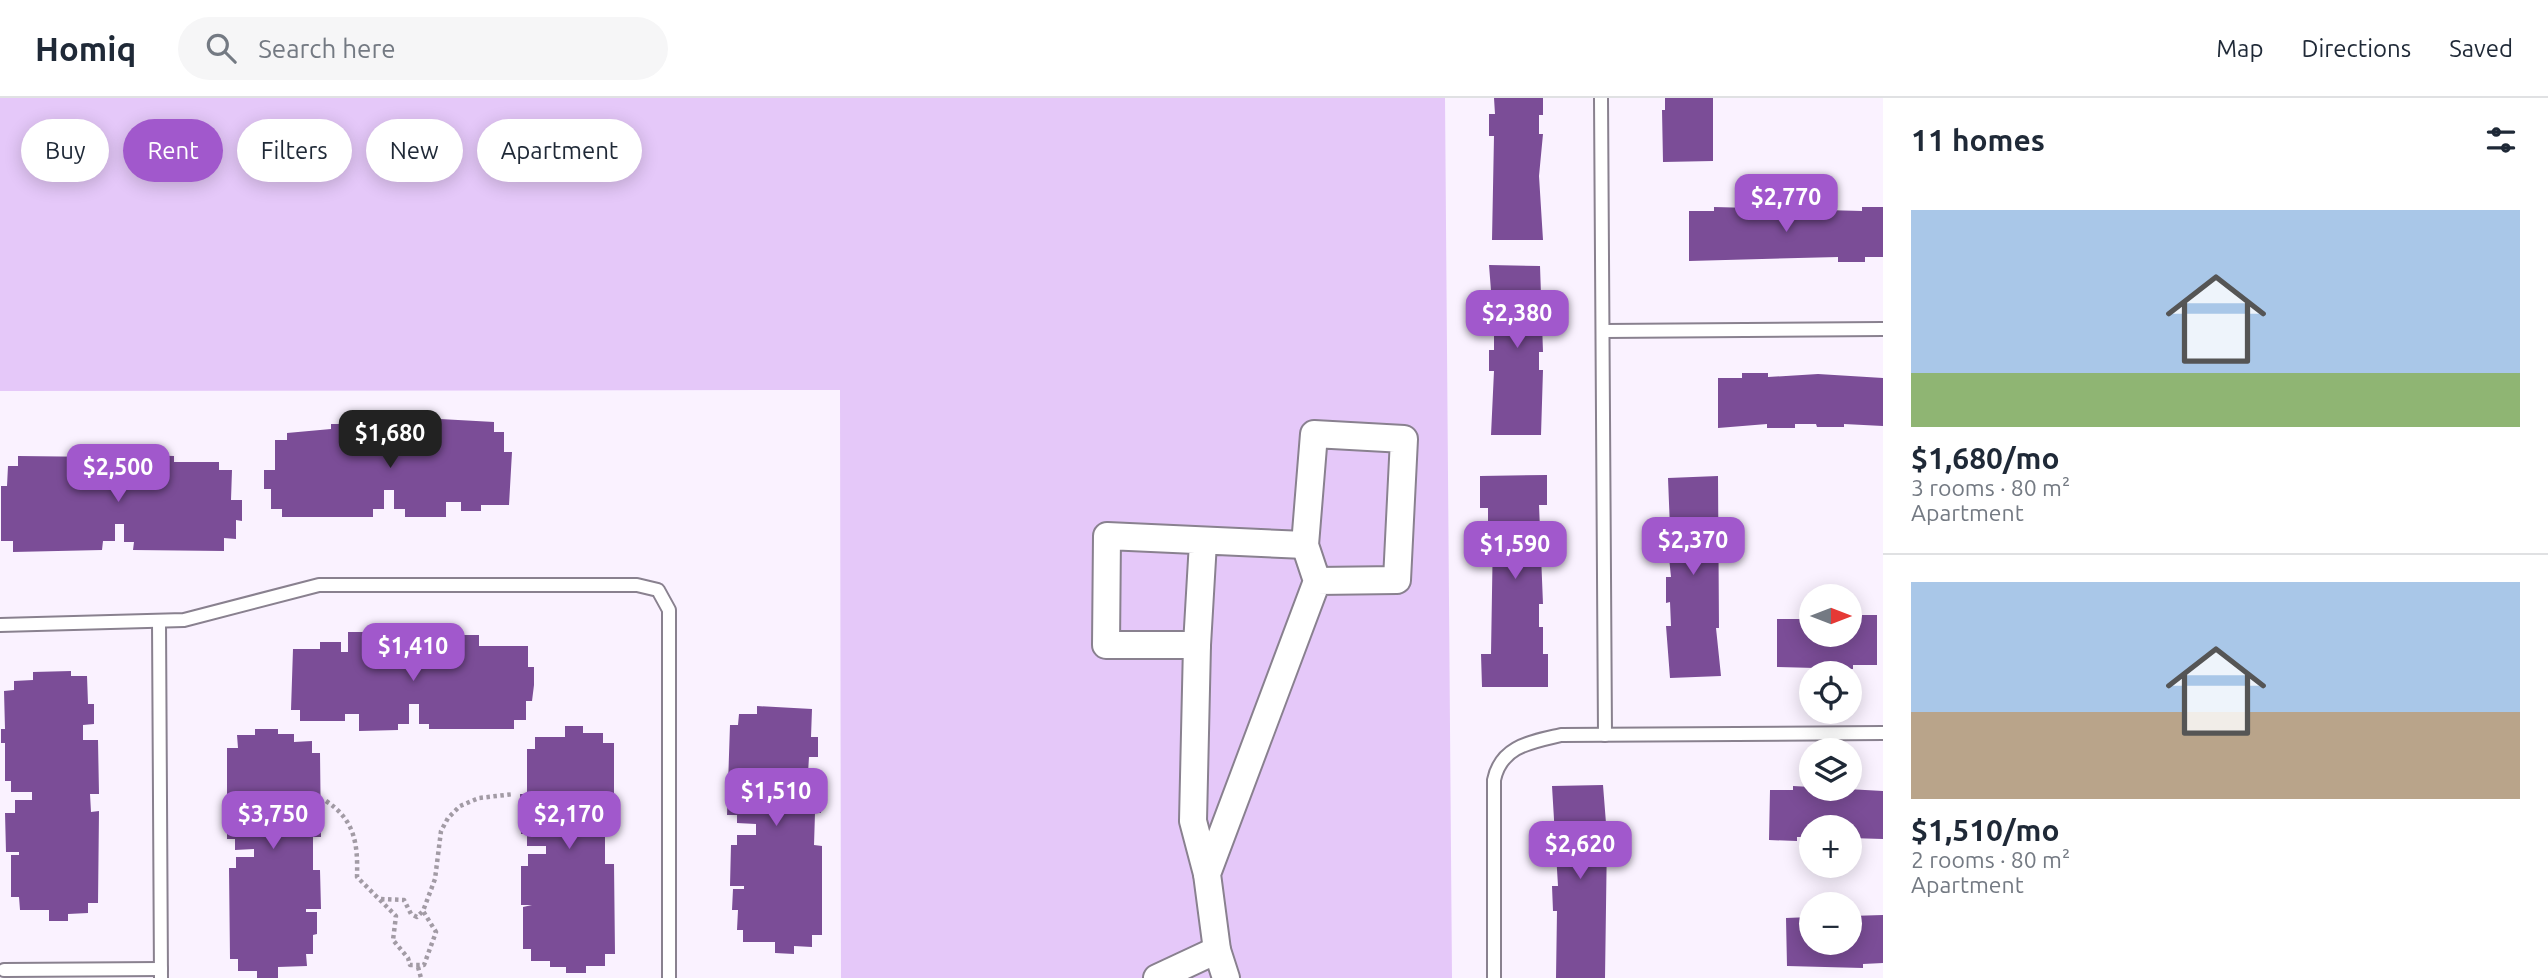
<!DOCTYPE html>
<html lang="en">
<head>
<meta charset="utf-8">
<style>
  body { margin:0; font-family:Ubuntu,sans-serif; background:#f6f6f7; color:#1f2937; height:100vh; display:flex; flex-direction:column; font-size:26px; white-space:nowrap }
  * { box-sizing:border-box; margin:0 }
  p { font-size:23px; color:#747a83 }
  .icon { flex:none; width:38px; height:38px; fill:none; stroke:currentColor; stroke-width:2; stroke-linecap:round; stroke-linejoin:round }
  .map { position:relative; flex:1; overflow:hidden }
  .panel { display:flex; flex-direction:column; background:#fff; width:665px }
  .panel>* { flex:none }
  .guide { position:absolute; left:21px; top:21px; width:665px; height:63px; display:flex; gap:14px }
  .needle { width:46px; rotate:90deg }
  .buttons { position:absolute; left:1799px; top:486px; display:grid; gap:14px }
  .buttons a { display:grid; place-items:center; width:63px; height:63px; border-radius:50%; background:#fff; box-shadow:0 4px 18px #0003; font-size:35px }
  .price { position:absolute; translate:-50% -60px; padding:0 16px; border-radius:14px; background:#a158cc; color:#fff; font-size:23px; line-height:46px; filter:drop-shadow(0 2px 4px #0008) }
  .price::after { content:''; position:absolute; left:50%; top:42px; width:21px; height:16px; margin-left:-10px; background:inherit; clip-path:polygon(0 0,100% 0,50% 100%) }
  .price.current { background:#222; color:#fff }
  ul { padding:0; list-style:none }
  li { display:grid; align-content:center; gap:14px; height:371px; padding:0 28px }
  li+li { border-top:2px solid #e0e1e3 }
  li span { display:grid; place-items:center; height:217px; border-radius:0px; color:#555 }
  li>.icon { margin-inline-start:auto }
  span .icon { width:126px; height:126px; fill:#fffc; stroke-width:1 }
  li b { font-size:30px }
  h2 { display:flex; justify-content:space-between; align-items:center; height:84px; padding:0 28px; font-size:30px }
  .pill { padding:0 24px; border-radius:32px; background:#fff; box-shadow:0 4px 18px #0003; font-size:24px; line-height:63px }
  .pill.current { background:#a158cc; color:#fff }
  header { display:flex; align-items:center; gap:42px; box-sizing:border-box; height:98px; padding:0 35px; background:#fff; border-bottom:2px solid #e0e1e3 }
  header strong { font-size:33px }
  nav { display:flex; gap:38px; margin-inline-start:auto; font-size:24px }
  .search { width:490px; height:63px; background:#f6f6f7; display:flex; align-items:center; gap:18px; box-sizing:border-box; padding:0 24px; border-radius:38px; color:#747a83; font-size:26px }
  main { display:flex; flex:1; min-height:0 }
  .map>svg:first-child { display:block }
  .green { fill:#e5c8f9 }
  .building { fill:#7b4d97 }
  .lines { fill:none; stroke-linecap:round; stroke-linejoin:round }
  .service-casing { stroke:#89818f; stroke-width:16 }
  .minor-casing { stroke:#89818f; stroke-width:30 }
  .path { stroke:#a29ba5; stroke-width:4.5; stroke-dasharray:3.5 3.5; stroke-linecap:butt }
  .service { stroke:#fff; stroke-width:12 }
  .minor { stroke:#fff; stroke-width:26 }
</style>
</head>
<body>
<header>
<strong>Homiq</strong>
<div class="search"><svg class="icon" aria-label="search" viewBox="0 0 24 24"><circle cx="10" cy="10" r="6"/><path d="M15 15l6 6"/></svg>Search here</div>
<nav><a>Map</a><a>Directions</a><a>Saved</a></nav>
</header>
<main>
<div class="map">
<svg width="1883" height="880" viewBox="0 0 1883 880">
  <rect width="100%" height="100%" fill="#faf2ff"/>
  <polygon class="green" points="0,0 1445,0 1452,880 841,880 840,292 0,293"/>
  <g class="building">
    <polygon points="1494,0 1543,0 1543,17 1539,17 1539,36 1543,36 1539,78 1543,142 1492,142 1494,38 1489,38 1489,16 1495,16"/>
    <polygon points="1665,0 1713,0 1713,63 1663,64 1662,12 1665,12"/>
    <polygon points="1714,109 1862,113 1862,109 1883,109 1883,159 1865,159 1865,164 1838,164 1838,159 1689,163 1689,113 1714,113"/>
    <polygon points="1489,167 1540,168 1543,254 1539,254 1539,272 1543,272 1541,337 1491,337 1494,273 1489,273 1489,252 1494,252 1494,231"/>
    <polygon points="1742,275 1768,275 1768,279 1818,276 1883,280 1883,328 1844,326 1844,329 1817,329 1816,326 1795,326 1795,330 1767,330 1767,326 1718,330 1718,280 1742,280"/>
    <polygon points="440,321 494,324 494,334 504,334 504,354 512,354 509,407 481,407 481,413 461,413 461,404 446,404 446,419 405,419 405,411 394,411 394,392 384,392 384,411 373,411 373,419 282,419 282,411 271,411 271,391 264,391 264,372 275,372 275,342 287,342 287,335 331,331 331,326 373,326 373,333 403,333 403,327 440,327"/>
    <polygon points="133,357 174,358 174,364 219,364 219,372 232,372 231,402 242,402 242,423 236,422 236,441 224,440 224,453 133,452 134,444 124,444 124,426 115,426 115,443 103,443 102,452 13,454 13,443 1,443 1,388 7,388 8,368 18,368 18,358 103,359 103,366 133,366"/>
    <polygon points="1547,377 1547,407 1539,407 1543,506 1539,506 1539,529 1543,529 1543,556 1548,556 1548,589 1482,589 1481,556 1491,556 1493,433 1488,433 1488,410 1480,410 1480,378"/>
    <polygon points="1718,378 1719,530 1716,530 1721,578 1670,580 1666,528 1671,528 1670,504 1666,505 1666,479 1671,479 1666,430 1670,430 1668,380"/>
    <polygon points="1801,517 1811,517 1811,537 1850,537 1851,517 1877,517 1877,567 1853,567 1853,571 1777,569 1777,521 1801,521"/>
    <polygon points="348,534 369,534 369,540 403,545 403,551 423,551 423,544 442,544 442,541 458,541 458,537 479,537 479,548 528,548 528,569 534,569 534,587 532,603 526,603 526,622 514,622 514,631 429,631 429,626 419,626 419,606 409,606 409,626 398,626 398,632 359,633 359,616 345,616 345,623 300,623 300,612 291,612 293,551 320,551 320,544 341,544 341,554 348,554"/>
    <polygon points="71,573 71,578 87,578 88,606 94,606 94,626 83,627 83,642 98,642 99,696 90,696 91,714 99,713 98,805 88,805 88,815 68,816 68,823 49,823 49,812 20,812 19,799 11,799 11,757 19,757 19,754 6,754 5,715 15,715 15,702 32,702 32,694 11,694 11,683 5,683 5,645 1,645 1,631 5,631 4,593 14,592 14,583 33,582 33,574"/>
    <polygon points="757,608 812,611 811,639 818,639 818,659 809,659 808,675 822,675 821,715 815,715 814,747 822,748 822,837 812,837 812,849 794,848 794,856 775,855 775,844 743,844 743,832 737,832 738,812 732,812 733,791 744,791 744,788 730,788 731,747 737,747 737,737 756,737 756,726 737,725 737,717 727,717 730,627 738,627 739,616 757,616"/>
    <polygon points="565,628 583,628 583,635 603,635 603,645 614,645 614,735 605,735 605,766 614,766 615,856 605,856 605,868 586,868 586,875 566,875 566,869 550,869 550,863 531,863 531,851 523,851 523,809 532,807 521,807 521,768 528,768 528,756 546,756 546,748 527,748 527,736 521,736 520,696 527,696 527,651 535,651 535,639 565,639"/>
    <polygon points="255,631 278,631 278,636 294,636 294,644 312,643 312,655 320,655 321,739 313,739 313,772 320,772 321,811 306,811 306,814 317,814 317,836 313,837 313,856 306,856 307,868 278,869 278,880 257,880 257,873 238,873 238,861 230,861 229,770 236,770 236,759 254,759 254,751 235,752 235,741 227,741 227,650 238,650 237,637 255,637"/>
    <polygon points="1603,687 1607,738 1605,880 1556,880 1557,813 1553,813 1552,788 1558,788 1552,688"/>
    <polygon points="1793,688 1883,693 1883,741 1850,740 1850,730 1811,730 1811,739 1797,739 1797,743 1769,742 1770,692 1793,692"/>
    <polygon points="1883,817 1883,865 1863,866 1863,870 1787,868 1786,820 1811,819 1811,845 1850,845 1850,818"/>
  </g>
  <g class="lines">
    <defs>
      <g id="service">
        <polyline points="1601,0 1605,637"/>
        <polyline points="1604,233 1883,231"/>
        <polyline points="159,523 161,880"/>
        <polyline points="0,527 184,522 319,487 637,487 658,492 669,512 669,880"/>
        <polyline points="4,872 161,871"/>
        <path d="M1494 880V682C1501 648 1531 644 1561 637L1883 635"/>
      </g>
      <g id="minor">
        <polyline points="1203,444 1197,547 1106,547 1107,438 1305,447"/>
        <polyline points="1197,547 1193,723 1207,776"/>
        <polyline points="1157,880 1217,852"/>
        <polyline points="1226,880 1217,852 1207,776 1317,483 1305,447 1314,336 1404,341 1397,482 1317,483"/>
      </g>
    </defs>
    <use href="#service" class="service-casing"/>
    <use href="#minor" class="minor-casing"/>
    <g class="path">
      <path d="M326 703C355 722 358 746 357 779L396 818 393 842 408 860 410 867H424L436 834 423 813 435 781 441 733 448 720 460 708 479 700 514 696"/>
      <polyline points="381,801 404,802 411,816 417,819 423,813"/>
      <polyline points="418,869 421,880"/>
    </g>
    <use href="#service" class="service"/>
    <use href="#minor" class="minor"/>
  </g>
</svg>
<div class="buttons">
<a><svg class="needle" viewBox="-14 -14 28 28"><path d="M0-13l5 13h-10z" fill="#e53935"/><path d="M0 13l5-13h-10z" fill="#747a83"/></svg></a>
<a><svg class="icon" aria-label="locate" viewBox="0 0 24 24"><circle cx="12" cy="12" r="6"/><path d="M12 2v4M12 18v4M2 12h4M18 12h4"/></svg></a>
<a><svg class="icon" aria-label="layers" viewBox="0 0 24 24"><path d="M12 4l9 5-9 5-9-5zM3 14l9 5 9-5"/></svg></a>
<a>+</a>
<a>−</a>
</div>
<b class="price" style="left:1786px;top:136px">$2,770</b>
<b class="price" style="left:1517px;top:252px">$2,380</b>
<b class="price current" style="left:390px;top:372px">$1,680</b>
<b class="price" style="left:118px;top:406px">$2,500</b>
<b class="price" style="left:1693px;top:479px">$2,370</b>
<b class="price" style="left:1515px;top:483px">$1,590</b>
<b class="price" style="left:413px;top:585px">$1,410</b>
<b class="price" style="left:776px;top:730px">$1,510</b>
<b class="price" style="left:273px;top:753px">$3,750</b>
<b class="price" style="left:569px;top:753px">$2,170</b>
<b class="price" style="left:1580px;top:783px">$2,620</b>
<div class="guide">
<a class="pill">Buy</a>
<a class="pill current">Rent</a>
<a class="pill">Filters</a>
<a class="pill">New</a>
<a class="pill">Apartment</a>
</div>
</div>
<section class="panel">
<h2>11 homes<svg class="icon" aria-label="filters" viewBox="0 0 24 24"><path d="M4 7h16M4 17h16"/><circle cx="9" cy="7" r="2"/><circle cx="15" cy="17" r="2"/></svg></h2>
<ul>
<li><span style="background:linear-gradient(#a9c7e8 75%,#8fb573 0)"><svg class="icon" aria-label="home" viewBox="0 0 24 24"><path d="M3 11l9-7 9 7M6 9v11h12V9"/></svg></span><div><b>$1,680/mo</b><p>3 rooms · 80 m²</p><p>Apartment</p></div></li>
<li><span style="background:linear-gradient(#a9c7e8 60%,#b9a48a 0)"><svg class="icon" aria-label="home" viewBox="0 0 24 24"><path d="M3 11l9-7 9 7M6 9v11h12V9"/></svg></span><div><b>$1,510/mo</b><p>2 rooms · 80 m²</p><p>Apartment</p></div></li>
</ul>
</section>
</main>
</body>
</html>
